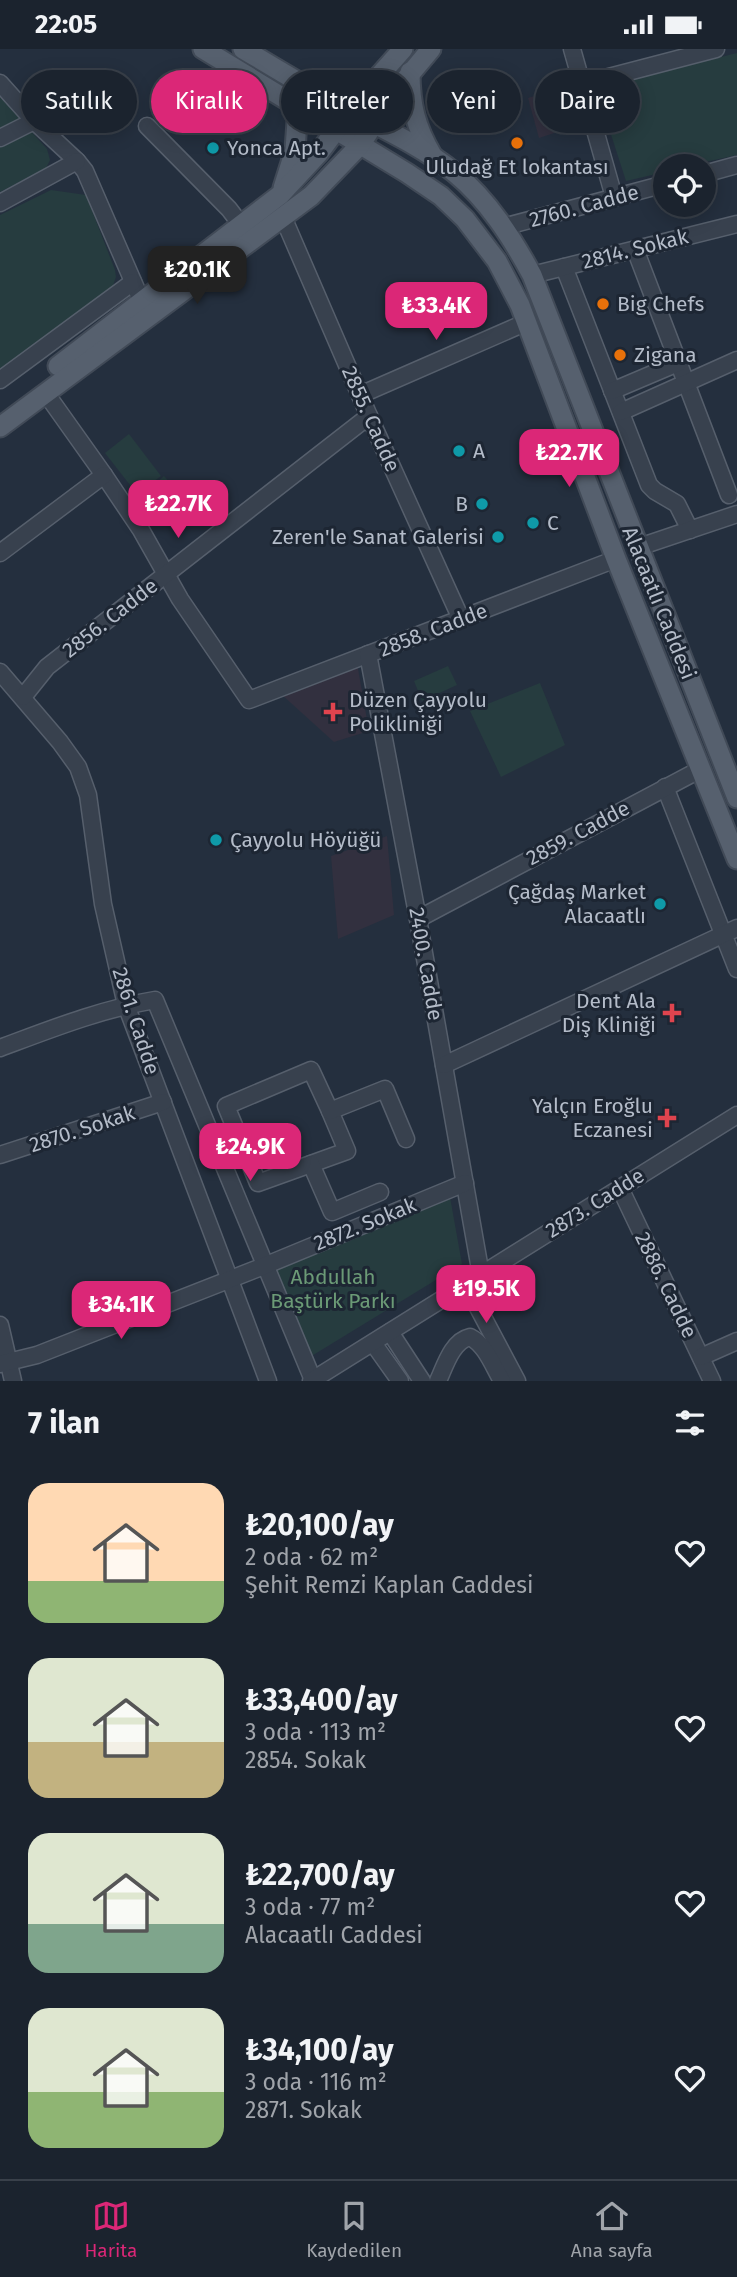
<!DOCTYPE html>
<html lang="tr">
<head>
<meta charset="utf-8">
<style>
  body { margin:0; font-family:"Fira Sans",sans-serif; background:#282f3a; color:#f1f3f6; height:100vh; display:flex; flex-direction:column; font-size:26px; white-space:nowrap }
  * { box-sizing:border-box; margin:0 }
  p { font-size:23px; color:#a0a4aa }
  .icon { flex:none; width:38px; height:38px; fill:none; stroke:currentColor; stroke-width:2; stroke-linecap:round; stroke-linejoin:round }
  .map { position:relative; height:1332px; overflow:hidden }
  .panel { display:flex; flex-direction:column; background:#1b232e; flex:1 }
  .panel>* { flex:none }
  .guide { position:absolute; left:21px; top:21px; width:696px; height:63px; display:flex; gap:14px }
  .fabs { position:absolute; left:653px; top:105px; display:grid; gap:14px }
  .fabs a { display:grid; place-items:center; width:63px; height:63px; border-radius:50%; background:#1b232e; box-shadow:0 4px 18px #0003,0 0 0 2px #39404a; font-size:35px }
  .price { position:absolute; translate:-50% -60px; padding:0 16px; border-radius:14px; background:#db2777; color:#fff; font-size:23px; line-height:46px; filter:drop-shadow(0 2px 4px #0008) }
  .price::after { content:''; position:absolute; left:50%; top:42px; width:21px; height:16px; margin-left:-10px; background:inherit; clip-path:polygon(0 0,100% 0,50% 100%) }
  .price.current { background:#222; color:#fff }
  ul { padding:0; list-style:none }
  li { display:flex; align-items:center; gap:21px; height:175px; padding:0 28px }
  li span { display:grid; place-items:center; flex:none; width:196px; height:140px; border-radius:21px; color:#555 }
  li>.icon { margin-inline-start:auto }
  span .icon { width:84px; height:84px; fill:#fffc; stroke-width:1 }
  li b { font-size:30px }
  h2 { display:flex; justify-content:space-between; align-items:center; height:84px; padding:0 28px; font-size:30px }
  .pill { padding:0 24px; border-radius:32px; background:#1b232e; box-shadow:0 4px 18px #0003,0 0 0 2px #39404a; font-size:24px; line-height:63px }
  .pill.current { background:#db2777; color:#fff }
  .status { display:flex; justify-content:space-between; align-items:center; height:49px; padding:0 35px; background:#1b232e; direction:ltr }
  .status svg { height:19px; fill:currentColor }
  .dock { display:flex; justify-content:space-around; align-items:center; height:98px; border-top:2px solid #39404a; background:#1b232e; font-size:19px; color:#a0a4aa }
  .dock a { display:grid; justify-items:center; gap:4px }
  .dock .current { color:#db2777 }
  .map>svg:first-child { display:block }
  .medical { fill:#32303f }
  .green { fill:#263c3f }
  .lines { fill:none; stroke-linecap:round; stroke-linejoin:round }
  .minor-casing { stroke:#565f6c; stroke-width:19 }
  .major-casing { stroke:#414a57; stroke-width:23 }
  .minor { stroke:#38414e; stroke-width:16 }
  .major { stroke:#56606e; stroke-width:19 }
  .food-dot { fill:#e8710a; stroke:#1d2633; stroke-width:2.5 }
  .culture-dot { fill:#0f9aa8; stroke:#1d2633; stroke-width:2.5 }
  .health-dot { fill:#e0444e; stroke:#1d2633; stroke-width:2.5 }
  .labels { text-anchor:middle; stroke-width:6; stroke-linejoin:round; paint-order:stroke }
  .poi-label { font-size:21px; fill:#b4bcc9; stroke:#1d2633; text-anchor:start }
  .street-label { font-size:21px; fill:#b4bcc9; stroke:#1d2633 }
  .park-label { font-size:21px; fill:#6b9a76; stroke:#1d2633 }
</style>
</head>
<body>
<div class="status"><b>22:05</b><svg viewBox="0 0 49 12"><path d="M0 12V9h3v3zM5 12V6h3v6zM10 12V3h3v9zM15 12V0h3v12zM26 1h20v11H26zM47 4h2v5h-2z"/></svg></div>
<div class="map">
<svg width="737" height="1332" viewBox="0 0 737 1332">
  <rect width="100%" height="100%" fill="#242f3e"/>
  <g class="medical">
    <polygon points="567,37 578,76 539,89 528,49"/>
    <polygon points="357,614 369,682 334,693 281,645"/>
    <polygon points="387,787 394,866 338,890 331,807"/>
  </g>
  <g class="green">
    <polygon points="737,4 737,106 687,117 665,117 665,123 626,132 596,39"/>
    <polygon points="0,48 47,100 50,111 46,119 0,143"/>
    <polygon points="51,141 86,146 115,221 116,228 111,242 0,326 0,166"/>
    <polygon points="129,385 161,427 137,445 105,404"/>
    <polygon points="164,427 198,466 178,485 143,446"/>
    <polygon points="448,617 457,636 422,652 414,632"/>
    <polygon points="540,634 565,696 501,728 470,662"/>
    <polygon points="450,1148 462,1215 310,1308 273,1215"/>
  </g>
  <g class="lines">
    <defs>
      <g id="minor">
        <polyline points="572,0 614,148"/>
        <polyline points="0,34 34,72 77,112 85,122 142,253"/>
        <polyline points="582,35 716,0"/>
        <polyline points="147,77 229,160 242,177"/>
        <polyline points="0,89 34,72"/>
        <polyline points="704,125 737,116"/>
        <polyline points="0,154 77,112"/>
        <polyline points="283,168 369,367 461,570"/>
        <polyline points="503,178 665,135"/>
        <polyline points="635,200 729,446"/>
        <polyline points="564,218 649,436 655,442 677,455 690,481"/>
        <polyline points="532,226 737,175"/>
        <polyline points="0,331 133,233"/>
        <polyline points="612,342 678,314"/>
        <polyline points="45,343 104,426 141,481 180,550 249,651 616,510"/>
        <polyline points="360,346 527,273"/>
        <polyline points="621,363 737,311"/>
        <polyline points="639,498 737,465"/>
        <polyline points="0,504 104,426"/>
        <polyline points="368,605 418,870 481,1226"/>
        <polyline points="0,623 60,693 78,718 88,746 103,855 126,956 268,1332"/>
        <polyline points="23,648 47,618 369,367"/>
        <polyline points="665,738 737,920"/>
        <polyline points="418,870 701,720"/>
        <path d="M0 999C51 980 101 960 155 951L313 1331"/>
        <polyline points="444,1016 737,879"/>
        <polyline points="238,1086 258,1134 347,1102 330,1062"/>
        <polyline points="214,1096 238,1086 226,1057 311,1021 330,1062 385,1040 406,1090"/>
        <polyline points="0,1106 163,1053"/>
        <polyline points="311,1115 332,1163 380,1143"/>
        <polyline points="620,1139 712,1332"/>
        <polyline points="466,1236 517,1332"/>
        <polyline points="0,1276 13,1332"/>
        <polyline points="390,1283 422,1332"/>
        <polyline points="373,1294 400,1332"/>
        <polyline points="701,1308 737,1292"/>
        <polyline points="0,1315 37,1306 264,1217 465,1134"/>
        <polyline points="311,1332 737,1066"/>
        <path d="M438 1332C445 1317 452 1292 470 1288 486 1296 493 1317 502 1332"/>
      </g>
      <g id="major">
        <polyline points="203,0 407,124 441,147 465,170 497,212 520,256 616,510 737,810"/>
        <path d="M243 0C278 21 313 42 349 62 386 81 423 98 455 124 488 151 512 189 532 226L737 749"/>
        <path d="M410 23C410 55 416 79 432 106"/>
        <polyline points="283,139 295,101 298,58"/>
        <polyline points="58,317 280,146 318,105 363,45 403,0"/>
        <polyline points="0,378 311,147 360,96 396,42 431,0"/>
      </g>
    </defs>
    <use href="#minor" class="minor-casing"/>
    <use href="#major" class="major-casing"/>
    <use href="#minor" class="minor"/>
    <use href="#major" class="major"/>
  </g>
  <g class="food-dot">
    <circle cx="517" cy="94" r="7"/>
    <circle cx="603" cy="255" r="7"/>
    <circle cx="620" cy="306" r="7"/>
  </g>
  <g class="culture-dot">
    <circle cx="213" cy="99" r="7"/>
    <circle cx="459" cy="402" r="7"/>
    <circle cx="482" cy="455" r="7"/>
    <circle cx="533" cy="474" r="7"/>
    <circle cx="498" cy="488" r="7"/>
    <circle cx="216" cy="791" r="7"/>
    <circle cx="660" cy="855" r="7"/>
  </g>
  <g class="health-dot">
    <path d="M329.5 652.5h7v7h7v7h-7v7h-7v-7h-7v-7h7z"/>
    <path d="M668.5 953.5h7v7h7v7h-7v7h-7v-7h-7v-7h7z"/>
    <path d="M663.5 1058.5h7v7h7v7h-7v7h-7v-7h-7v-7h7z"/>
  </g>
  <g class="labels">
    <g class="poi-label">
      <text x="227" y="106">Yonca Apt.</text>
      <text x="517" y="125" text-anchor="middle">Uludağ Et lokantası</text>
      <text x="617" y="262">Big Chefs</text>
      <text x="634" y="313">Zigana</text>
      <text x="473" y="409">A</text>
      <text x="468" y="462" text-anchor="end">B</text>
      <text x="547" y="481">C</text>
      <text x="484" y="495" text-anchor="end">Zeren'le Sanat Galerisi</text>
      <text x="349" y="658">Düzen Çayyolu<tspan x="349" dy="24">Polikliniği</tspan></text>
      <text x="230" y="798">Çayyolu Höyüğü</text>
      <text x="646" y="850" text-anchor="end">Çağdaş Market<tspan x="646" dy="24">Alacaatlı</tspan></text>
      <text x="656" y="959" text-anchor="end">Dent Ala<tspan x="656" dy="24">Diş Kliniği</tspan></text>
      <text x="653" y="1064" text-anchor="end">Yalçın Eroğlu<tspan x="653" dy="24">Eczanesi</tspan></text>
    </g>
    <g class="street-label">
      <text transform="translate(584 157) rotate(-15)" y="7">2760. Cadde</text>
      <text transform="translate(635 200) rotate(-14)" y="7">2814. Sokak</text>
      <text transform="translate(371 370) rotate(66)" y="7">2855. Cadde</text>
      <text transform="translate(659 554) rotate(68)" y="7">Alacaatlı Caddesi</text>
      <text transform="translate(110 569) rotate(-38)" y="7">2856. Cadde</text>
      <text transform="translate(433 581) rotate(-21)" y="7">2858. Cadde</text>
      <text transform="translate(578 784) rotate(-28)" y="7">2859. Cadde</text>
      <text transform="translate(426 915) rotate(80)" y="7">2400. Cadde</text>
      <text transform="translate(136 972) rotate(72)" y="7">2861. Cadde</text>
      <text transform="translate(82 1080) rotate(-18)" y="7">2870. Sokak</text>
      <text transform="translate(595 1154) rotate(-32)" y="7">2873. Cadde</text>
      <text transform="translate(365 1175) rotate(-22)" y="7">2872. Sokak</text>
      <text transform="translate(666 1236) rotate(64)" y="7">2886. Cadde</text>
    </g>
    <g class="park-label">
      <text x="333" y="1235">Abdullah<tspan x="333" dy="24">Baştürk Parkı</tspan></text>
    </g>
  </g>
</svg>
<div class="fabs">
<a><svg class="icon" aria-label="locate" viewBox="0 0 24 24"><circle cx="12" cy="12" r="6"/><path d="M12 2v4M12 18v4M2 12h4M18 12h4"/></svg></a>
</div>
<b class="price current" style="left:197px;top:257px">₺20.1K</b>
<b class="price" style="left:436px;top:293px">₺33.4K</b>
<b class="price" style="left:569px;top:440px">₺22.7K</b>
<b class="price" style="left:178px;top:491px">₺22.7K</b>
<b class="price" style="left:250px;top:1134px">₺24.9K</b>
<b class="price" style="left:486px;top:1276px">₺19.5K</b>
<b class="price" style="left:121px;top:1292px">₺34.1K</b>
<div class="guide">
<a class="pill">Satılık</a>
<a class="pill current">Kiralık</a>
<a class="pill">Filtreler</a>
<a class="pill">Yeni</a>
<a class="pill">Daire</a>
</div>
</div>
<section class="panel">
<h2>7 ilan<svg class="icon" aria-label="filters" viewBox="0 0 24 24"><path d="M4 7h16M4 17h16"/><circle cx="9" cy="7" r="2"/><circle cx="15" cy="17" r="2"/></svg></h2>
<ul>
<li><span style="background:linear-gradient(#ffd9b3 70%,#8fb573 0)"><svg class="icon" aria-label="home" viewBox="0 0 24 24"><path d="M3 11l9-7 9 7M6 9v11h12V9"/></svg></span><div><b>₺20,100/ay</b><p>2 oda · 62 m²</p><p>Şehit Remzi Kaplan Caddesi</p></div><svg class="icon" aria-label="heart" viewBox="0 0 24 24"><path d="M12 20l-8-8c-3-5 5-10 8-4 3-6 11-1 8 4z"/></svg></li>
<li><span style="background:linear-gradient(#dfe7d0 60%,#c2b280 0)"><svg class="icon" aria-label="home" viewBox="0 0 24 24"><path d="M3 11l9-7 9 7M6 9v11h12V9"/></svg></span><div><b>₺33,400/ay</b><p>3 oda · 113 m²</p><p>2854. Sokak</p></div><svg class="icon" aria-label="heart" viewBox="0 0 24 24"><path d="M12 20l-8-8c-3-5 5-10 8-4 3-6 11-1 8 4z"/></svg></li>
<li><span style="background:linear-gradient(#dfe7d0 65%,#7fa58c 0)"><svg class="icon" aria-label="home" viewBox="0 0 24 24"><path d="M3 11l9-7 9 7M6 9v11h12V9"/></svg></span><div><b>₺22,700/ay</b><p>3 oda · 77 m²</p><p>Alacaatlı Caddesi</p></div><svg class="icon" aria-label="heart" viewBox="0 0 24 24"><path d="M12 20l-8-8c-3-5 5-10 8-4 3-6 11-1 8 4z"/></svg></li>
<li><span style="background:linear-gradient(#dfe7d0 60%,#8fb573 0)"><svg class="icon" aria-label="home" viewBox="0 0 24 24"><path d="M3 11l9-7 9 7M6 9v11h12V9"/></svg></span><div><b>₺34,100/ay</b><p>3 oda · 116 m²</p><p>2871. Sokak</p></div><svg class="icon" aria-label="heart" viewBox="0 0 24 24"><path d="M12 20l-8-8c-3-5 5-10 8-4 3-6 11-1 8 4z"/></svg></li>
</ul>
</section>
<nav class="dock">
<a class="current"><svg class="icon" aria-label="map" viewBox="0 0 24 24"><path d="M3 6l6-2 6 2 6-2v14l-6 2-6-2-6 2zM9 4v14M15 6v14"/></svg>Harita</a>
<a><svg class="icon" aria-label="saved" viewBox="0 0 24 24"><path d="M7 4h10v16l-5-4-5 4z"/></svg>Kaydedilen</a>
<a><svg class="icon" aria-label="home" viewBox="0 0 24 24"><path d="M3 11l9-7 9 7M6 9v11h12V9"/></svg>Ana sayfa</a>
</nav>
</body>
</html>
